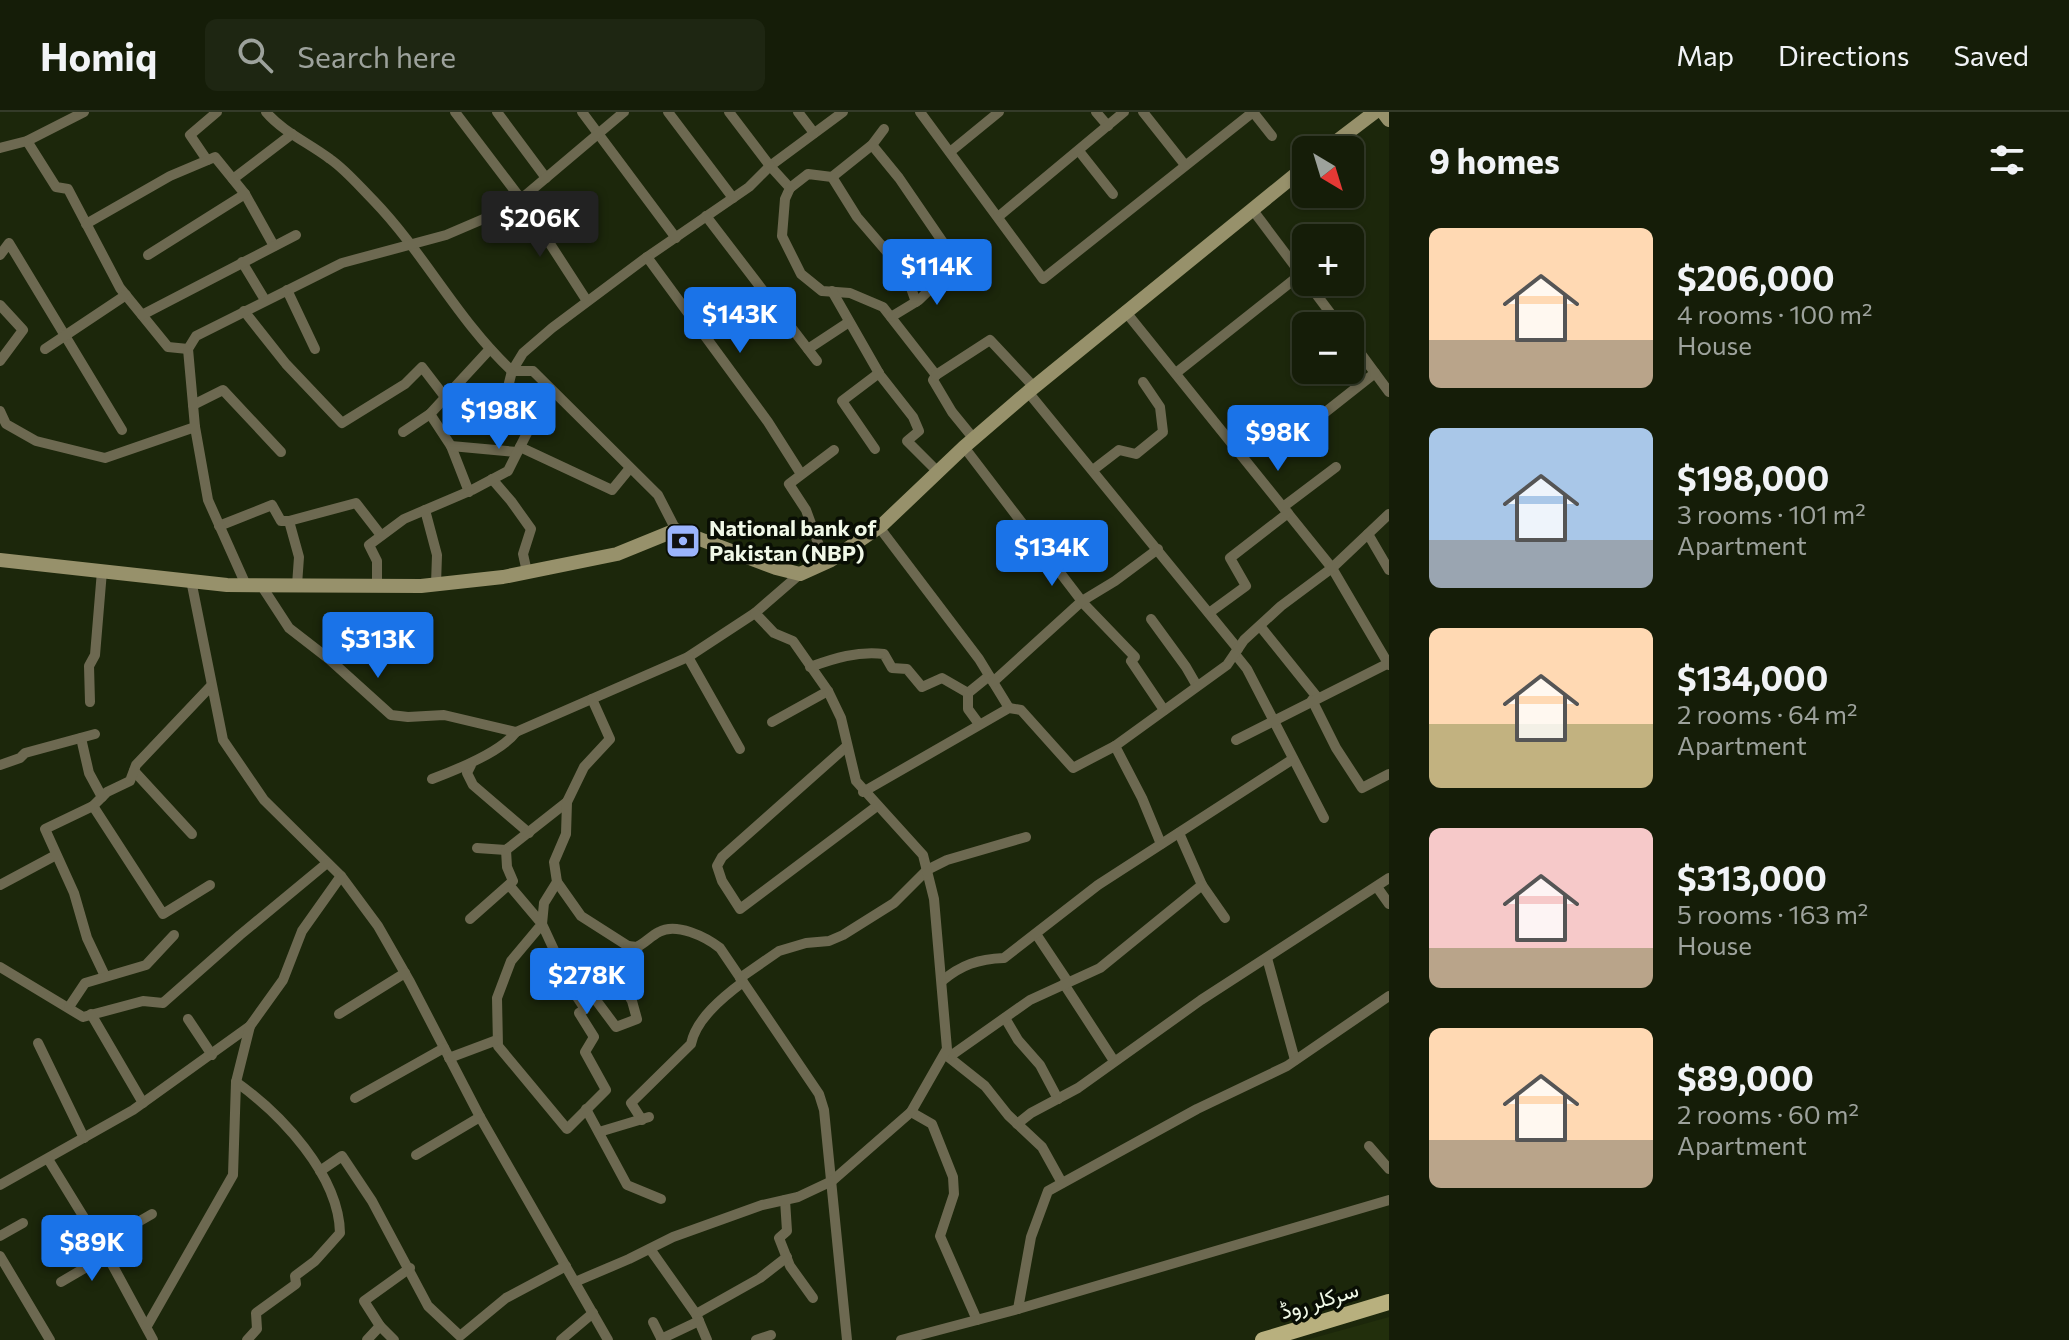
<!DOCTYPE html>
<html lang="en">
<head>
<meta charset="utf-8">
<style>
  body { margin:0; font-family:Commissioner,Vazirmatn,sans-serif; background:#1e2612; color:#f1f3f6; height:100vh; display:flex; flex-direction:column; font-size:30px; white-space:nowrap }
  * { box-sizing:border-box; margin:0 }
  p { font-size:26px; color:#9da29c }
  .icon { flex:none; width:44px; height:44px; fill:none; stroke:currentColor; stroke-width:2; stroke-linecap:round; stroke-linejoin:round }
  .map { position:relative; flex:1; overflow:hidden }
  .drawer { display:flex; flex-direction:column; background:#151d08; width:680px }
  .drawer>* { flex:none }
  .needle { width:52px; rotate:142deg }
  .fabs { position:absolute; left:1292px; top:24px; display:grid; gap:16px }
  .fabs a { display:grid; place-items:center; width:72px; height:72px; border-radius:12px; background:#151d08; box-shadow:0 2px 6px #0004,0 0 0 2px #343b29; font-size:40px }
  .price { position:absolute; translate:-50% -68px; padding:0 18px; border-radius:8px; background:#1a73e8; color:#fff; font-size:26px; line-height:52px; filter:drop-shadow(0 2px 4px #0008) }
  .price::after { content:''; position:absolute; left:50%; top:48px; width:24px; height:18px; margin-left:-12px; background:inherit; clip-path:polygon(0 0,100% 0,50% 100%) }
  .price.selected { background:#222; color:#fff }
  ul { padding:0; list-style:none }
  li { display:flex; align-items:center; gap:24px; height:200px; padding:0 40px }
  li span { display:grid; place-items:center; flex:none; width:224px; height:160px; border-radius:12px; color:#555 }
  li>.icon { margin-inline-start:auto }
  span .icon { width:96px; height:96px; fill:#fffc; stroke-width:1 }
  li b { font-size:34px }
  h2 { display:flex; justify-content:space-between; align-items:center; height:96px; padding:0 40px; font-size:34px }
  header { display:flex; align-items:center; gap:48px; box-sizing:border-box; height:112px; padding:0 40px; background:#151d08; border-bottom:2px solid #343b29 }
  header strong { font-size:38px }
  nav { display:flex; gap:44px; margin-inline-start:auto; font-size:28px }
  .search { width:560px; height:72px; background:#1e2612; display:flex; align-items:center; gap:20px; box-sizing:border-box; padding:0 28px; border-radius:12px; color:#9da29c; font-size:30px }
  main { display:flex; flex:1; min-height:0 }
  .map>svg:first-child { display:block }
  .built { fill:#222f0c }
  .lines { fill:none; stroke-linecap:round; stroke-linejoin:round }
  .street { stroke:#6d6951; stroke-width:10 }
  .secondary { stroke:#97916b; stroke-width:14 }
  .primary { stroke:#b8b07e; stroke-width:16 }
  .labels { text-anchor:middle; stroke-width:7; stroke-linejoin:round; paint-order:stroke }
  .poi-label { font-size:22px; font-weight:bold; fill:#f0f8e7; stroke:#090e04; text-anchor:start }
  .street-label { font-size:22px; fill:#f0f8e7; stroke:#090e04 }
</style>
</head>
<body>
<header>
<strong>Homiq</strong>
<div class="search"><svg class="icon" aria-label="search" viewBox="0 0 24 24"><circle cx="10" cy="10" r="6"/><path d="M15 15l6 6"/></svg>Search here</div>
<nav><a>Map</a><a>Directions</a><a>Saved</a></nav>
</header>
<main>
<div class="map">
<svg width="1389" height="1228" viewBox="0 0 1389 1228">
  <rect width="100%" height="100%" fill="#1c270b"/>
  <polygon class="built" points="1389,1205 1389,1228 1306,1228"/>
  <g class="lines">
    <g class="street">
      <path d="M266 0C283 20 309 31 330 47 346 58 360 75 374 89 425 142 458 209 512 259L523 241 552 216 647 145 749 75 770 54 843 0"/>
      <polyline points="455,0 521,87 587,189"/>
      <polyline points="497,0 546,66"/>
      <polyline points="582,0 676,126"/>
      <polyline points="668,0 733,86"/>
      <polyline points="729,0 770,54 790,76 785,87 782,124 801,162 822,179 850,181 883,195 936,263 933,268 952,300 974,327"/>
      <polyline points="798,0 814,21"/>
      <polyline points="920,0 1043,167 1253,0"/>
      <polyline points="1096,0 1108,14"/>
      <polyline points="1143,0 1185,53"/>
      <polyline points="1253,0 1272,24"/>
      <polyline points="27,29 56,75 68,77 120,176 168,235 188,237"/>
      <polyline points="872,33 899,66 966,164"/>
      <polyline points="0,36 27,29 84,0"/>
      <polyline points="1079,39 1113,82"/>
      <polyline points="950,40 999,0"/>
      <polyline points="207,48 190,23 217,0"/>
      <polyline points="832,65 872,33 884,17"/>
      <polyline points="233,67 292,22"/>
      <polyline points="790,76 808,62 832,65 857,105 906,162 916,190"/>
      <polyline points="1252,97 1306,169"/>
      <polyline points="706,104 817,249"/>
      <polyline points="998,105 1124,0"/>
      <polyline points="86,112 170,64 215,45 245,82 274,134"/>
      <polyline points="0,143 9,131 122,318"/>
      <polyline points="148,143 245,82"/>
      <polyline points="647,145 768,310 801,362"/>
      <polyline points="242,150 265,188"/>
      <polyline points="1307,170 1340,214"/>
      <polyline points="287,178 315,237"/>
      <polyline points="832,179 880,263 913,305 919,319 907,329 938,360"/>
      <polyline points="0,193 23,218 0,249"/>
      <polyline points="244,199 286,252 342,311 405,272 422,255 445,285"/>
      <polyline points="1125,199 1332,456 1389,553"/>
      <polyline points="142,203 296,123"/>
      <polyline points="891,205 919,188 957,151"/>
      <polyline points="1350,227 1389,280"/>
      <polyline points="45,237 126,183"/>
      <polyline points="808,237 849,210"/>
      <polyline points="1176,261 1301,162"/>
      <polyline points="936,263 990,228 1034,275"/>
      <polyline points="1028,280 1238,537"/>
      <polyline points="193,293 223,278 281,340"/>
      <polyline points="0,299 6,312 36,329 105,346 195,315"/>
      <polyline points="430,302 451,334 469,380"/>
      <polyline points="1318,306 1375,261"/>
      <polyline points="403,320 430,302 489,238"/>
      <polyline points="451,334 517,340"/>
      <polyline points="520,335 612,378 630,356"/>
      <polyline points="964,335 1084,492 1135,545 1131,549 1164,598"/>
      <polyline points="875,337 842,289 879,261"/>
      <polyline points="1093,358 1119,338 1136,342 1163,320 1160,295 1143,270"/>
      <polyline points="492,367 511,389 531,417 523,442 527,460"/>
      <polyline points="1283,395 1336,355"/>
      <polyline points="425,398 437,443 436,472"/>
      <polyline points="289,409 356,391 380,422"/>
      <polyline points="219,414 272,393 281,409 289,409 299,445 297,473"/>
      <polyline points="879,415 979,547 1009,596"/>
      <polyline points="1368,422 1389,458"/>
      <polyline points="825,450 806,398 789,372 834,338"/>
      <polyline points="191,468 223,628 264,688 341,764 378,814 410,870 480,1005 608,1228"/>
      <polyline points="246,473 208,388 195,315 188,237 196,224 342,151 446,123 488,105 521,87 624,0"/>
      <polyline points="261,473 289,516 329,547 391,603 408,605 444,603 516,620 688,545 755,501 800,462"/>
      <polyline points="377,474 377,449 369,433 404,407 472,378 508,359 527,321 513,307 504,291 512,259 533,259 658,383 676,418"/>
      <polyline points="1209,501 1246,474 1230,446 1288,401"/>
      <polyline points="1151,507 1186,555 1197,574"/>
      <polyline points="1260,514 1317,585"/>
      <polyline points="1235,542 1247,557 1324,706"/>
      <polyline points="688,545 740,637"/>
      <path d="M810 555C835 546 857 539 884 542L892 556 907 557 922 575 942 566 968 581 989 564"/>
      <polyline points="993,570 1082,489 1115,469 1158,437"/>
      <polyline points="968,581 968,597 979,612"/>
      <polyline points="1312,588 1336,636 1362,676 1389,662"/>
      <polyline points="90,590 89,554 95,543 102,459"/>
      <polyline points="772,610 828,579"/>
      <polyline points="81,626 89,661 102,685"/>
      <polyline points="1236,628 1389,551"/>
      <polyline points="847,634 722,745 717,754 722,769 740,797 877,694"/>
      <polyline points="1115,634 1142,686 1161,732"/>
      <polyline points="0,653 20,646 25,641 95,622"/>
      <polyline points="471,653 467,661 473,673 529,721"/>
      <polyline points="134,659 192,722"/>
      <path d="M432 667C456 658 501 640 516 620"/>
      <polyline points="863,680 1009,596 1021,598 1073,656 1115,634 1227,553 1244,528 1281,494 1332,456 1389,402"/>
      <polyline points="93,694 163,802 210,773"/>
      <polyline points="1179,721 1202,773 1225,806"/>
      <polyline points="477,736 506,738 567,690"/>
      <polyline points="557,770 581,804 628,834 619,867 632,889 637,907 616,915 581,868 568,869"/>
      <polyline points="0,773 56,743"/>
      <polyline points="509,773 542,812 573,879 585,897 579,901 594,925 585,940 606,978 567,1017 498,934 497,886 511,849 542,812 544,791 557,770 554,750 566,722 567,690 584,655 610,627 592,587"/>
      <polyline points="1377,775 1389,792"/>
      <polyline points="470,807 513,769 507,755 506,738"/>
      <polyline points="1036,822 1068,870"/>
      <path d="M628 834 637 835C645 831 651 824 659 820 676 810 706 825 720 836L819 982 824 998 847 1228"/>
      <polyline points="1267,846 1295,948"/>
      <polyline points="0,855 83,905 143,889 163,891 240,823 327,751"/>
      <polyline points="105,864 87,826 74,781 45,717 93,694 107,680 130,669 136,653 210,575"/>
      <polyline points="740,866 779,839 806,831 829,829 843,823 894,791 927,758 947,748 1026,725"/>
      <path d="M942 869C961 853 978 847 1004 846L1098 773 1293 647"/>
      <polyline points="1064,872 1114,949"/>
      <polyline points="69,895 85,871 146,853 174,823"/>
      <polyline points="91,902 143,991"/>
      <polyline points="339,902 405,861"/>
      <polyline points="1005,906 1018,928 1040,953 1058,987"/>
      <polyline points="188,907 212,943"/>
      <polyline points="38,931 84,1026"/>
      <polyline points="946,943 985,974 1008,1003 1042,1035 1062,1071"/>
      <polyline points="949,945 1030,888 1100,856 1202,773"/>
      <polyline points="449,946 497,928"/>
      <path d="M236 970C281 1002 339 1063 340 1121L315 1149 295 1164 296 1172 256 1201 257 1217 247 1228"/>
      <polyline points="355,986 444,936"/>
      <polyline points="586,997 627,1073 661,1087"/>
      <polyline points="911,1000 932,1012 953,1065 954,1082 940,1124 977,1208"/>
      <path d="M642 1008 631 991 691 932C696 907 723 885 743 870"/>
      <polyline points="1017,1012 1031,1001 1078,976 1201,888 1389,766"/>
      <polyline points="599,1020 649,1005"/>
      <polyline points="1369,1034 1389,1057"/>
      <polyline points="416,1043 480,1005"/>
      <polyline points="48,1047 107,1143 153,1228"/>
      <polyline points="320,1059 342,1044 372,1089 428,1194 460,1224 506,1186 566,1154"/>
      <polyline points="0,1073 133,998 250,914 283,868 302,819 341,764"/>
      <polyline points="785,1088 787,1119 779,1126 790,1154 813,1186"/>
      <polyline points="0,1124 23,1111"/>
      <polyline points="100,1132 152,1102"/>
      <polyline points="650,1137 696,1202 707,1228"/>
      <polyline points="0,1144 50,1228"/>
      <polyline points="61,1170 107,1143"/>
      <polyline points="575,1170 629,1147 673,1125 762,1093 798,1085 832,1069 911,1000 947,937 934,787 923,743 856,669 841,606 828,579 793,529 774,521 755,501"/>
      <polyline points="1018,1197 1031,1125 1048,1079 1197,997 1287,954 1389,884"/>
      <polyline points="696,1202 760,1166 787,1145"/>
      <polyline points="653,1210 662,1228"/>
      <polyline points="147,1214 233,1063 236,970 250,914"/>
      <polyline points="661,1227 699,1209"/>
      <polyline points="367,1228 380,1214"/>
      <polyline points="394,1228 380,1214 364,1189 410,1156"/>
      <polyline points="561,1228 593,1201"/>
      <polyline points="756,1228 771,1223"/>
      <polyline points="901,1228 1018,1197 1389,1088"/>
    </g>
    <g class="secondary">
      <polyline points="1383,0 1389,8"/>
      <polyline points="1325,38 1375,0"/>
      <polyline points="0,448 227,473 421,474 503,465 617,442 676,418 776,456 800,462 831,448 882,413 964,335 1028,280 1306,54"/>
    </g>
    <polyline class="primary" points="1263,1228 1389,1190"/>
  </g>
  <defs>
    <symbol id="bank-square" viewBox="-11 -11 22 22"><rect x="-9" y="-9" width="18" height="18" rx="4" fill="#9bb4fd" stroke="#090e04"/><path d="M-6-4H6V4H-6ZM0-2.3a2.3 2.3 0 1 0 0 4.6a2.3 2.3 0 1 0 0-4.6Z" fill="#111"/></symbol>
  </defs>
  <g fill-rule="evenodd">
    <use href="#bank-square" x="663" y="409" width="40" height="40"/>
  </g>
  <g class="labels">
    <g class="poi-label">
      <text x="709" y="424">National bank of<tspan x="709" dy="25">Pakistan (NBP)</tspan></text>
    </g>
    <g class="street-label">
      <text transform="translate(1319 1188) rotate(-17)" y="8">سرکلر روڈ</text>
    </g>
  </g>
</svg>
<div class="fabs">
<a><svg class="needle" viewBox="-14 -14 28 28"><path d="M0-13l5 13h-10z" fill="#e53935"/><path d="M0 13l5-13h-10z" fill="#9da29c"/></svg></a>
<a>+</a>
<a>−</a>
</div>
<b class="price selected" style="left:540px;top:147px">$206K</b>
<b class="price" style="left:937px;top:195px">$114K</b>
<b class="price" style="left:740px;top:243px">$143K</b>
<b class="price" style="left:499px;top:339px">$198K</b>
<b class="price" style="left:1278px;top:361px">$98K</b>
<b class="price" style="left:1052px;top:476px">$134K</b>
<b class="price" style="left:378px;top:568px">$313K</b>
<b class="price" style="left:587px;top:904px">$278K</b>
<b class="price" style="left:92px;top:1171px">$89K</b>
</div>
<section class="drawer">
<h2>9 homes<svg class="icon" aria-label="filters" viewBox="0 0 24 24"><path d="M4 7h16M4 17h16"/><circle cx="9" cy="7" r="2"/><circle cx="15" cy="17" r="2"/></svg></h2>
<ul>
<li><span style="background:linear-gradient(#ffd9b3 70%,#b9a48a 0)"><svg class="icon" aria-label="home" viewBox="0 0 24 24"><path d="M3 11l9-7 9 7M6 9v11h12V9"/></svg></span><div><b>$206,000</b><p>4 rooms · 100 m²</p><p>House</p></div></li>
<li><span style="background:linear-gradient(#a9c7e8 70%,#9aa5b1 0)"><svg class="icon" aria-label="home" viewBox="0 0 24 24"><path d="M3 11l9-7 9 7M6 9v11h12V9"/></svg></span><div><b>$198,000</b><p>3 rooms · 101 m²</p><p>Apartment</p></div></li>
<li><span style="background:linear-gradient(#ffd9b3 60%,#c2b280 0)"><svg class="icon" aria-label="home" viewBox="0 0 24 24"><path d="M3 11l9-7 9 7M6 9v11h12V9"/></svg></span><div><b>$134,000</b><p>2 rooms · 64 m²</p><p>Apartment</p></div></li>
<li><span style="background:linear-gradient(#f6c9c9 75%,#b9a48a 0)"><svg class="icon" aria-label="home" viewBox="0 0 24 24"><path d="M3 11l9-7 9 7M6 9v11h12V9"/></svg></span><div><b>$313,000</b><p>5 rooms · 163 m²</p><p>House</p></div></li>
<li><span style="background:linear-gradient(#ffd9b3 70%,#b9a48a 0)"><svg class="icon" aria-label="home" viewBox="0 0 24 24"><path d="M3 11l9-7 9 7M6 9v11h12V9"/></svg></span><div><b>$89,000</b><p>2 rooms · 60 m²</p><p>Apartment</p></div></li>
</ul>
</section>
</main>
</body>
</html>
